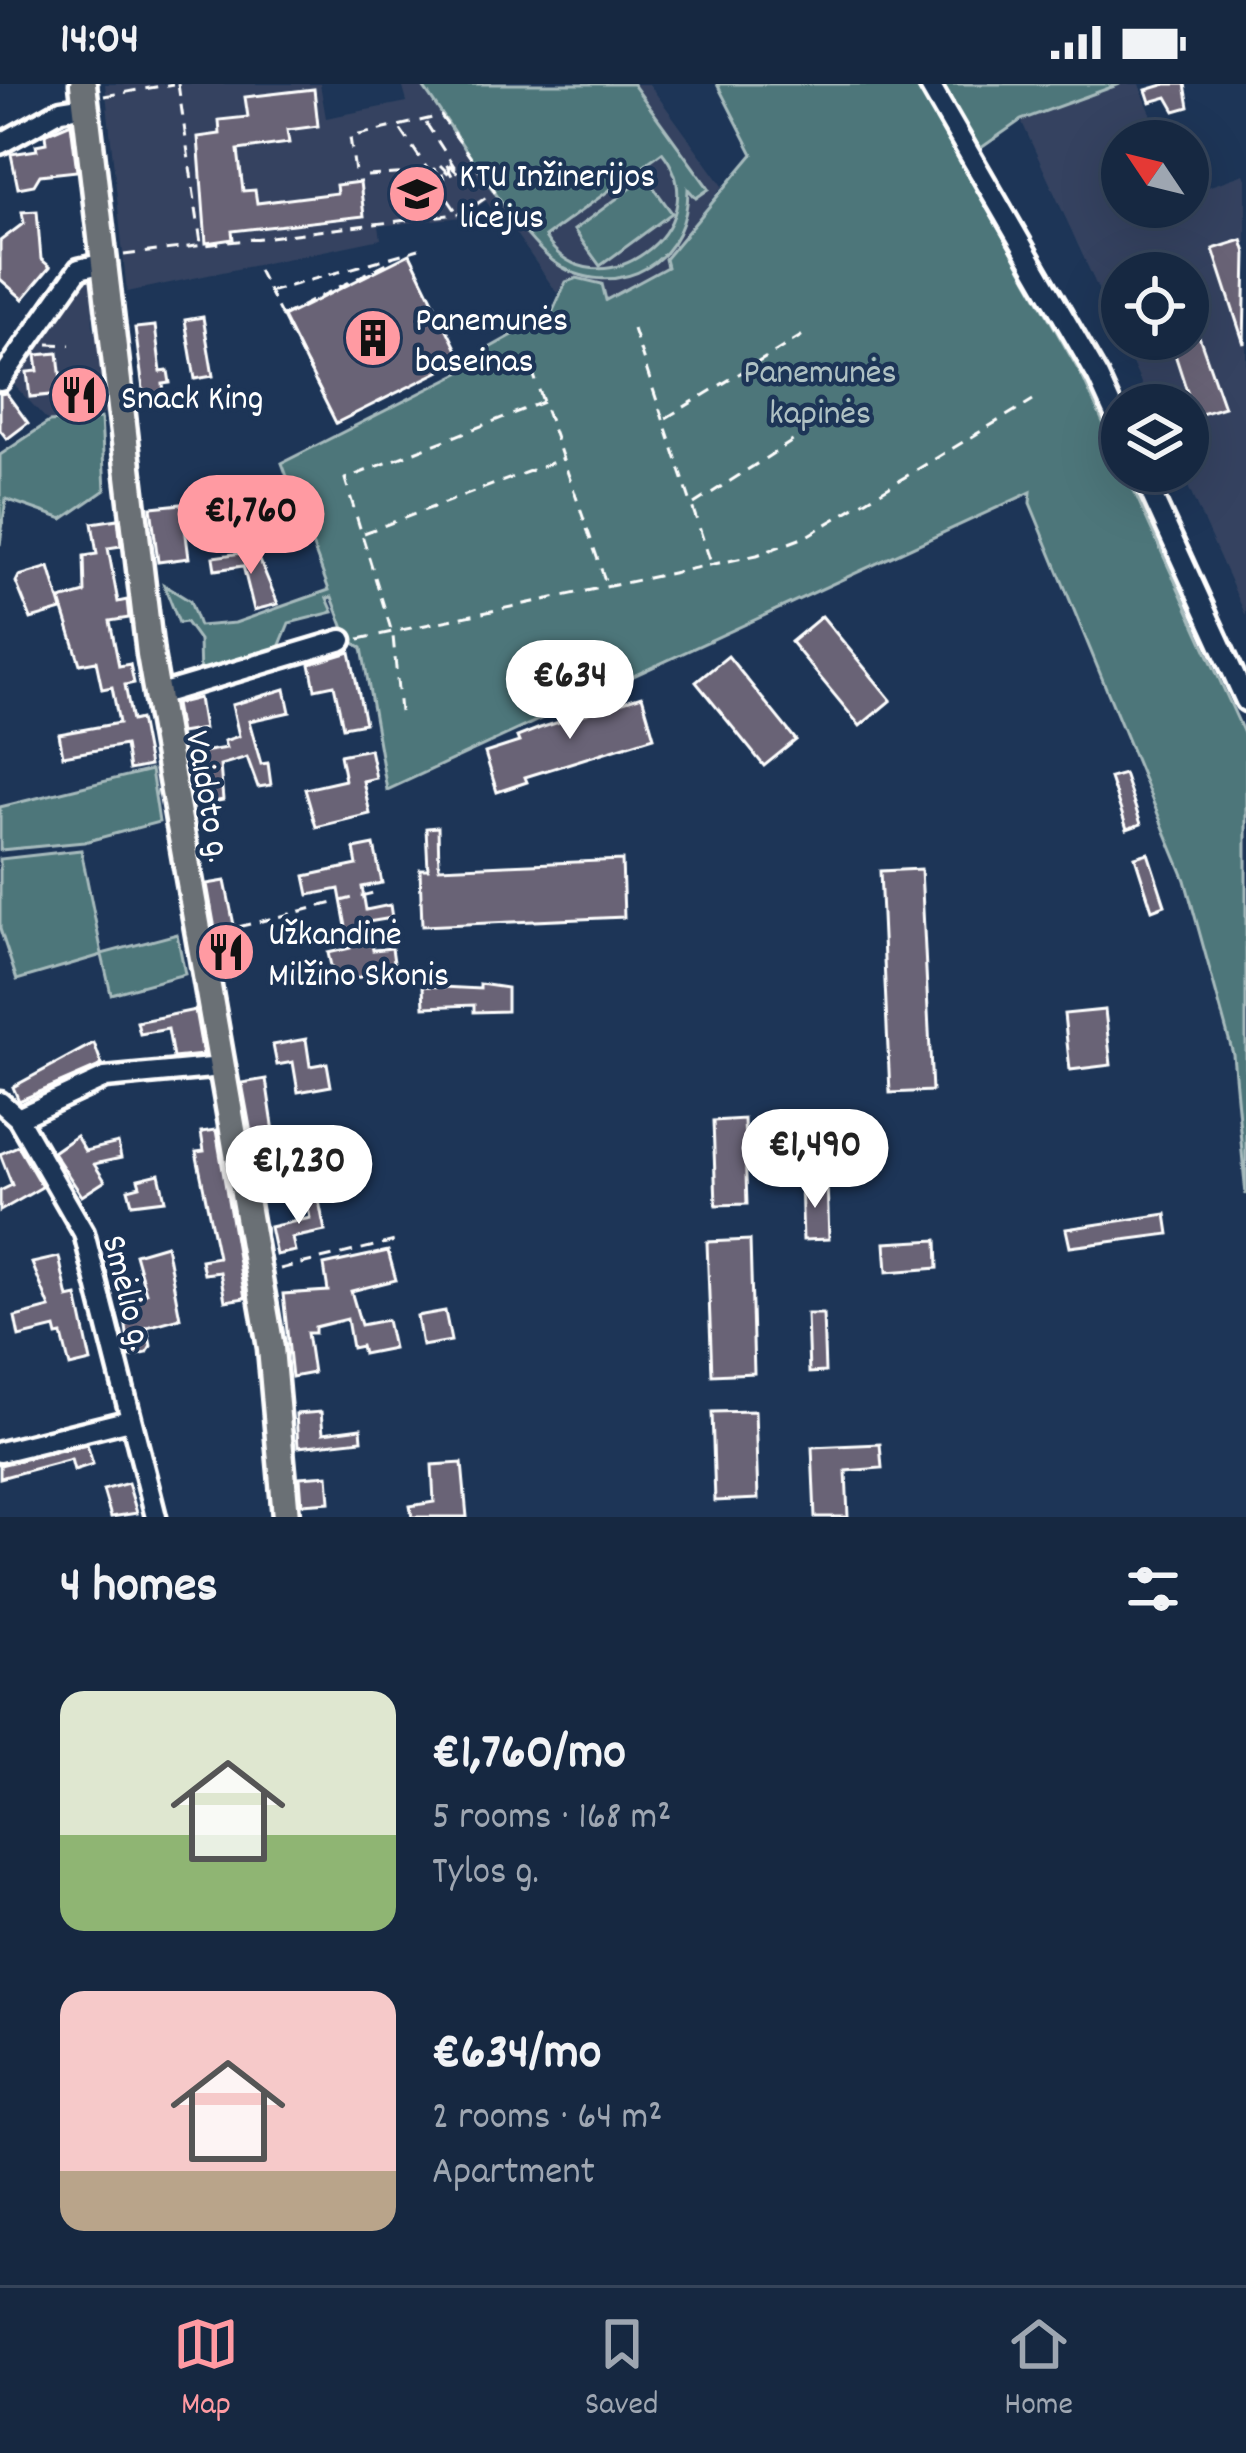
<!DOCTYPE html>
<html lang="en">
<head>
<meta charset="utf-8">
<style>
  body { margin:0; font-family:Dekko,sans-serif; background:#23344c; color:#f1f3f6; height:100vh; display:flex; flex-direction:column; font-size:45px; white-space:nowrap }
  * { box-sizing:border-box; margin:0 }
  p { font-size:39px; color:#9ea6b1 }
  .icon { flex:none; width:66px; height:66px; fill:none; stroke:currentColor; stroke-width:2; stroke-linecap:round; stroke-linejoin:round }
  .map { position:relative; height:1433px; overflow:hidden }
  .drawer { display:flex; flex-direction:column; background:#162841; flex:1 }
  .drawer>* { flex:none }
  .needle { width:78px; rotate:305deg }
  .fabs { position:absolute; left:1101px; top:36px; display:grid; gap:24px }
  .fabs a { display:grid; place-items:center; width:108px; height:108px; border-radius:50%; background:#162841; box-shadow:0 12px 48px #0002,0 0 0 3px #35445a; font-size:60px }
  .price { position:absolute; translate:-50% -102px; padding:0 27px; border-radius:42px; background:#fff; color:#222; font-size:39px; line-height:78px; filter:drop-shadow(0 3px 6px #0008) }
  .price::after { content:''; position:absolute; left:50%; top:72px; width:36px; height:27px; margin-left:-18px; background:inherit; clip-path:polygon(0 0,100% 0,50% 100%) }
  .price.active { background:#ff9aa2; color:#111 }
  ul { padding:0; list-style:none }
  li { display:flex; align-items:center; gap:36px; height:300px; padding:0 60px }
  li span { display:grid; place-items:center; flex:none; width:336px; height:240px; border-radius:24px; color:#555 }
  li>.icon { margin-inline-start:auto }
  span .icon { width:144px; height:144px; fill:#fffc; stroke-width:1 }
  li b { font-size:51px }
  h2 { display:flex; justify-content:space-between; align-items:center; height:144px; padding:0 60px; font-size:51px }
  .status { display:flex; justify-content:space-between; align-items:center; height:84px; padding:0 60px; background:#162841; direction:ltr }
  .status svg { height:33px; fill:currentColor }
  .dock { display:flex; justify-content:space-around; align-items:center; height:168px; border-top:3px solid #35445a; background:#162841; font-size:33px; color:#9ea6b1 }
  .dock a { display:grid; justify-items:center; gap:6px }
  .dock .active { color:#ff9aa2 }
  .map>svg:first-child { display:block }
  .built { fill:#344360; fill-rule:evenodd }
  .green { fill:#4d767a; stroke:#a6babc; stroke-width:3; fill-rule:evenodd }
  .building { fill:#696476; stroke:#fff; stroke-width:3 }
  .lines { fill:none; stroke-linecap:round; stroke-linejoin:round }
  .minor-casing { stroke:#fff; stroke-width:27 }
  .major-casing { stroke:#fff; stroke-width:33 }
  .path { stroke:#fff; stroke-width:3; stroke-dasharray:12 9; stroke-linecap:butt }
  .minor { stroke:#1d3557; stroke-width:18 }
  .major { stroke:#6b6f75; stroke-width:24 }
  .labels { text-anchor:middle; stroke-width:9; stroke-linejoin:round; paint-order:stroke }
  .poi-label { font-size:36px; fill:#fff; stroke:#1d3557; text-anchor:start }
  .park-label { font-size:36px; fill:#afc1c3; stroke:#1d3557 }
  .street-label { font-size:36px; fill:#fff; stroke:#1d3557 }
</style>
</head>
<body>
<div class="status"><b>14:04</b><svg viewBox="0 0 49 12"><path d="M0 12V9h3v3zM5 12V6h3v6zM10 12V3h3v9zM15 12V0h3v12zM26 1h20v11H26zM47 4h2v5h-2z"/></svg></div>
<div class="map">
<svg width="1246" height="1433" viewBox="0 0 1246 1433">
  <rect width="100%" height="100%" fill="#1d3557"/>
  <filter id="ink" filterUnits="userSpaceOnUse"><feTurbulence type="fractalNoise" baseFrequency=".00833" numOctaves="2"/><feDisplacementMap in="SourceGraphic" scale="24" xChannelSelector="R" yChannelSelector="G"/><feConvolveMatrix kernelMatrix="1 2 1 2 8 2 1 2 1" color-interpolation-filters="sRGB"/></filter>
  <g filter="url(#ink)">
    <g class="built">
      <polygon points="105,0 320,0 326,34 407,18 402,0 649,0 723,102 665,175 668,183 605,216 566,198 557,209 509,140 504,142 486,117 463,133 379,142 381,155 127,208"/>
      <path d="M1120 0H1139L1162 57H1122V123H1188V110L1244 90 1246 95V532L1181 387H1188V321H1151L1021 36ZM1122 189H1188V255H1122Z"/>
      <polygon points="92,166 93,241 103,266 110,330 49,338 0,286 74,177"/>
    </g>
    <g class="green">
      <path d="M421 0H633L709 105 696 114 688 105C688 136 676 166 648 183 618 201 580 198 553 177 516 150 452 42 421 0ZM662 68C722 143 594 234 545 153Z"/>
      <polygon points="717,0 1120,0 1021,36 961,78 1083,294 1246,654 1246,1111 1233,970 1185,796 1030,419 1031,408 387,706 362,564 348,555 332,513 327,514 333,528 289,539 277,568 200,594 199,556 186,538 179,539 164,501 190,517 199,542 235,539 329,506 282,379 487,275 484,267 552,229 566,198 577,194 602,200 606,216 667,183 665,175 753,70"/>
      <polygon points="646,93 672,129 600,182 574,146"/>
      <polygon points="101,334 105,406 63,435 6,415 0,461 0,371 49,338"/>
      <polygon points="151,686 159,738 84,758 0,766 0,723"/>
      <polygon points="81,766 102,870 177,850 185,890 111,910 102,871 17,896 0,845 0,775"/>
    </g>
    <g class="building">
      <polygon points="1166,0 1185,0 1189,23 1175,27 1167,13 1150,18 1146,6"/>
      <polygon points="314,5 318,42 287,46 289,59 238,66 243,107 255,106 257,119 337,109 336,101 360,98 364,132 232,147 233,155 206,159 198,53 220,50 219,36 248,33 245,13"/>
      <polygon points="71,39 77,87 40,91 34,101 18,104 11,70 37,66 36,61 46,59 45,50"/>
      <polygon points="37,127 41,175 50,183 23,215 0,195 0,157 24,139 22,128"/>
      <polygon points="1242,156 1246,169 1244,260 1213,165"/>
      <polygon points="410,170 462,276 336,339 283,233"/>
      <polygon points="1188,221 1224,323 1195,332 1170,255 1188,255"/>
      <polygon points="203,233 213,292 195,295 185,236"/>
      <polygon points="155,242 161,288 168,287 170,299 163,300 164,310 144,313 135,244"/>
      <polygon points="58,269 62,306 96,302 97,316 62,319 62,310 30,313 27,288 38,287 36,271"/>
      <polygon points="6,309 28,339 7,355 0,346 0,310"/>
      <polygon points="182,420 189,474 158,478 151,423"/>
      <polygon points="118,435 121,462 108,464 118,518 127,516 129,534 110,537 119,582 130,580 134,599 125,601 132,637 140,635 149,682 129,686 125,661 63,672 59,650 119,639 112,603 102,605 96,577 80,580 60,516 85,509 84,472 97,470 92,439"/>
      <polygon points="256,467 278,520 254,526 243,482 215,486 213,473"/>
      <polygon points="49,483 62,526 31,535 16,498 19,492"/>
      <polygon points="822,532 891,616 860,642 791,558"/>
      <polygon points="350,568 365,639 343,643 334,601 315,605 310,580"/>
      <polygon points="728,572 796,656 764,682 696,598"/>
      <polygon points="285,605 290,628 249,637 261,680 268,679 271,701 258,703 247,673 220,681 223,716 194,722 184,671 226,664 224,657 239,652 232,621"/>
      <polygon points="642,612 654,653 525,693 527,698 497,708 485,669 519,658 517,653 540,644"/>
      <polygon points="199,614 204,645 180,649 175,620"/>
      <polygon points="370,665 376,694 363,697 370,730 316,743 305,705 345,696 340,671"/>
      <polygon points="1124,690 1141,740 1127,745 1110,694"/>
      <polygon points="438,743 439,784 622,776 624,833 422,842 420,785 428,785 426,744"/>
      <polygon points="374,761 382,799 362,803 366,826 390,821 392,834 368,838 373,866 392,864 396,892 381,894 381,888 335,899 328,869 350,864 339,805 309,811 305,792 357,781 354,765"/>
      <polygon points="1148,769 1165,821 1152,826 1135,773"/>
      <polygon points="921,785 932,1007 890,1009 880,787"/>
      <polygon points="225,797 234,841 215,845 207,800"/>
      <polygon points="480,900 507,904 507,927 474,928 474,921 424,923 423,902 480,905"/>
      <polygon points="195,926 203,971 173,974 168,945 140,950 137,938"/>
      <polygon points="1105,926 1111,981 1070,986 1064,930"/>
      <polygon points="306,955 310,982 327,979 331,1002 298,1008 293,978 277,981 273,961"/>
      <polygon points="94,959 102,981 19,1017 13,1003"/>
      <polygon points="266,995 278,1074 284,1073 295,1104 262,1110 242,999"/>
      <polygon points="744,1035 747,1120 716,1121 713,1037"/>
      <polygon points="216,1046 245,1214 225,1217 220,1188 204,1190 201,1176 218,1173 196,1068 204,1067 201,1048"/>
      <polygon points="76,1052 85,1067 118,1059 121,1074 94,1080 105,1097 82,1112 53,1068"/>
      <polygon points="18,1062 42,1103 0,1127 0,1107 12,1101 0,1070"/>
      <polygon points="159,1090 165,1116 132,1120 128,1105 140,1102 138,1095"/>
      <polygon points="827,1098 829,1155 803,1156 801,1099"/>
      <polygon points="317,1107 325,1147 292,1154 295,1167 276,1171 270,1143 310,1134 305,1109"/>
      <polygon points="1166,1130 1169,1150 1070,1163 1066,1145"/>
      <polygon points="750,1156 754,1289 712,1291 707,1158"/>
      <polygon points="937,1156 938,1184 887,1188 885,1159"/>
      <polygon points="166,1161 180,1234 147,1243 151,1262 147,1269 130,1273 124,1227 135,1224 131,1215 146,1209 135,1170"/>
      <polygon points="388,1167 396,1196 351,1207 361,1241 387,1236 393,1264 363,1270 361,1262 352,1264 347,1235 315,1243 315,1249 307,1249 313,1289 292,1293 283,1210 328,1207 324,1181"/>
      <polygon points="59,1173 68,1214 77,1212 91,1278 70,1283 62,1251 57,1252 55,1244 19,1253 15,1233 50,1224 32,1179"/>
      <polygon points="445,1227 451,1257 422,1262 417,1232"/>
      <polygon points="807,1230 823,1230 825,1288 809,1289"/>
      <polygon points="755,1327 758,1415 715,1417 712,1328"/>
      <polygon points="321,1328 323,1349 361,1344 362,1356 298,1363 296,1330"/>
      <polygon points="87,1360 93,1380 74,1386 71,1375 0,1394 0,1381"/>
      <polygon points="880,1360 882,1384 846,1387 848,1433 815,1433 812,1363"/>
      <polygon points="462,1379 467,1433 412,1433 410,1422 434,1418 432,1381"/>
      <polygon points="328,1391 330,1418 302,1420 300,1393"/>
      <polygon points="128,1399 137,1429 111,1433 103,1406"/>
    </g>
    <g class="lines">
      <defs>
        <g id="minor">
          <polyline points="929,0 1098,293 1122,346"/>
          <polyline points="0,60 61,26 86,22"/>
          <polyline points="0,297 79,185 105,179"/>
          <polyline points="1141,387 1246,617"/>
          <polyline points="157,611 342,556"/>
          <polyline points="0,1018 18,1034 84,1149 156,1433"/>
          <polyline points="18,1034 105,994 222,983"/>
          <polyline points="0,1368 130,1336"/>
        </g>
        <polyline id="major" points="83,0 150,570 271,1264 286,1433"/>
      </defs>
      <use href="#minor" class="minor-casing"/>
      <use href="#major" class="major-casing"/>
      <g class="path">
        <polyline points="178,0 201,159"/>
        <polyline points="104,12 173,0"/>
        <polyline points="426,39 459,90 445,77 453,94 440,81 445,100 434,85 427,91"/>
        <polyline points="401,46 456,127"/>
        <polyline points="367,92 425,88"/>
        <polyline points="124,171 464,129 495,107 441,32 350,53 355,88"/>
        <polyline points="258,186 323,312"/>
        <polyline points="269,208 419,165"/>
        <polyline points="282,232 393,176 392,172"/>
        <polyline points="633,245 711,479"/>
        <polyline points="48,260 70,261"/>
        <polyline points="532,286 607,502"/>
        <polyline points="666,334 803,251"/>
        <polyline points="694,420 813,344"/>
        <polyline points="364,449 562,375"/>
        <polyline points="359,555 757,471 805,453 1033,316"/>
        <polyline points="400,628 393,552 345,395 543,318"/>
        <polyline points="218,848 373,809"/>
        <polyline points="280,1185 395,1157"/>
      </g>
      <use href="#minor" class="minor"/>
      <use href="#major" class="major"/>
    </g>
  </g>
  <defs>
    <symbol id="school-disc" viewBox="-11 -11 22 22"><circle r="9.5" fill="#ff9aa2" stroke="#1d3557"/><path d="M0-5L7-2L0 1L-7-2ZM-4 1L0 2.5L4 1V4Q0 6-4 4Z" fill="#111"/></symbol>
    <symbol id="building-disc" viewBox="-11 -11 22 22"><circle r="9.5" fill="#ff9aa2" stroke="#1d3557"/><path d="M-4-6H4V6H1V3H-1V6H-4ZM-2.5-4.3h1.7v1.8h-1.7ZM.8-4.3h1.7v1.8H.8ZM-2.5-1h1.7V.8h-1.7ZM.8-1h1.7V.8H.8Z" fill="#111"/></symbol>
    <symbol id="restaurant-disc" viewBox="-11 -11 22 22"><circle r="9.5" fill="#ff9aa2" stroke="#1d3557"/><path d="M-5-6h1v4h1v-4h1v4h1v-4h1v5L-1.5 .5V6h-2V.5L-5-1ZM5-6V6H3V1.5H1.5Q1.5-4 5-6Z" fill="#111"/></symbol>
  </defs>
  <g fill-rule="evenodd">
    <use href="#school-disc" x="384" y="77" width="66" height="66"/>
    <use href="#building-disc" x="340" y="221" width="66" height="66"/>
    <use href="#restaurant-disc" x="46" y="278" width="66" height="66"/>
    <use href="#restaurant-disc" x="193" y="835" width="66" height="66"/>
  </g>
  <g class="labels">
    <g class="poi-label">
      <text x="459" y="102">KTU Inžinerijos<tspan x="459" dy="41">licėjus</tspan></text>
      <text x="415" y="246">Panemunės<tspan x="415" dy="41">baseinas</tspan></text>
      <text x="121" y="324">Snack King</text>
      <text x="268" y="860">Užkandinė<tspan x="268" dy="41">Milžino Skonis</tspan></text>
    </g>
    <g class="park-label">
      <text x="820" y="298">Panemunės<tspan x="820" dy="41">kapinės</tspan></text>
    </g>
    <g class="street-label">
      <text transform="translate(211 712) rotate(80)" y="13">Vaidoto g.</text>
      <text transform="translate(130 1208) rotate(76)" y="13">Smėlio g.</text>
    </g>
  </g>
</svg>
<div class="fabs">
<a><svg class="needle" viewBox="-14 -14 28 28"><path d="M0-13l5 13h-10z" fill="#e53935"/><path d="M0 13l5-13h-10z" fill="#9ea6b1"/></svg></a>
<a><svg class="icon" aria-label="locate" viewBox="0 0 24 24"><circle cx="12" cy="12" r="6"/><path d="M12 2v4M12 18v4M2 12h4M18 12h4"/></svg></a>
<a><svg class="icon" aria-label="layers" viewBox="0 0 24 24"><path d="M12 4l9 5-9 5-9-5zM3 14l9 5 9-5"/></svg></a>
</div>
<b class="price active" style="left:251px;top:493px">€1,760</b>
<b class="price" style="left:570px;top:658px">€634</b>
<b class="price" style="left:815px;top:1127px">€1,490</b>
<b class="price" style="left:299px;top:1143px">€1,230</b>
</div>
<section class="drawer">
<h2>4 homes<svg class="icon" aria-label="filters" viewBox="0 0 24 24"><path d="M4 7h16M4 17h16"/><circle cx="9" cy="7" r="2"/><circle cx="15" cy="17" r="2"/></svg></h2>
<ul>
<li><span style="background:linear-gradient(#dfe7d0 60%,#8fb573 0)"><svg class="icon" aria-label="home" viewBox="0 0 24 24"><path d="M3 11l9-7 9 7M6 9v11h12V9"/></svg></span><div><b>€1,760/mo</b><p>5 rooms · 168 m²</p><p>Tylos g.</p></div></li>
<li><span style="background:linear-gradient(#f6c9c9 75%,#b9a48a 0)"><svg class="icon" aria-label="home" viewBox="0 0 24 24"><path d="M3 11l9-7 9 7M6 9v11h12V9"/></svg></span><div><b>€634/mo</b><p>2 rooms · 64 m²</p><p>Apartment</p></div></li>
</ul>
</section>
<nav class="dock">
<a class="active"><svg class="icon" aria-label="map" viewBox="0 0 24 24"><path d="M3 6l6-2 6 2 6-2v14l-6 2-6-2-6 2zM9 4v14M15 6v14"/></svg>Map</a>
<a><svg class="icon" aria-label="saved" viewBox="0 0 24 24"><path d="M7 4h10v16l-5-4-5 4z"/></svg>Saved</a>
<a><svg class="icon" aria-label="home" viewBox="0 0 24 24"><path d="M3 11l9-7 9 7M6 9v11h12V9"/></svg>Home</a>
</nav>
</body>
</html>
